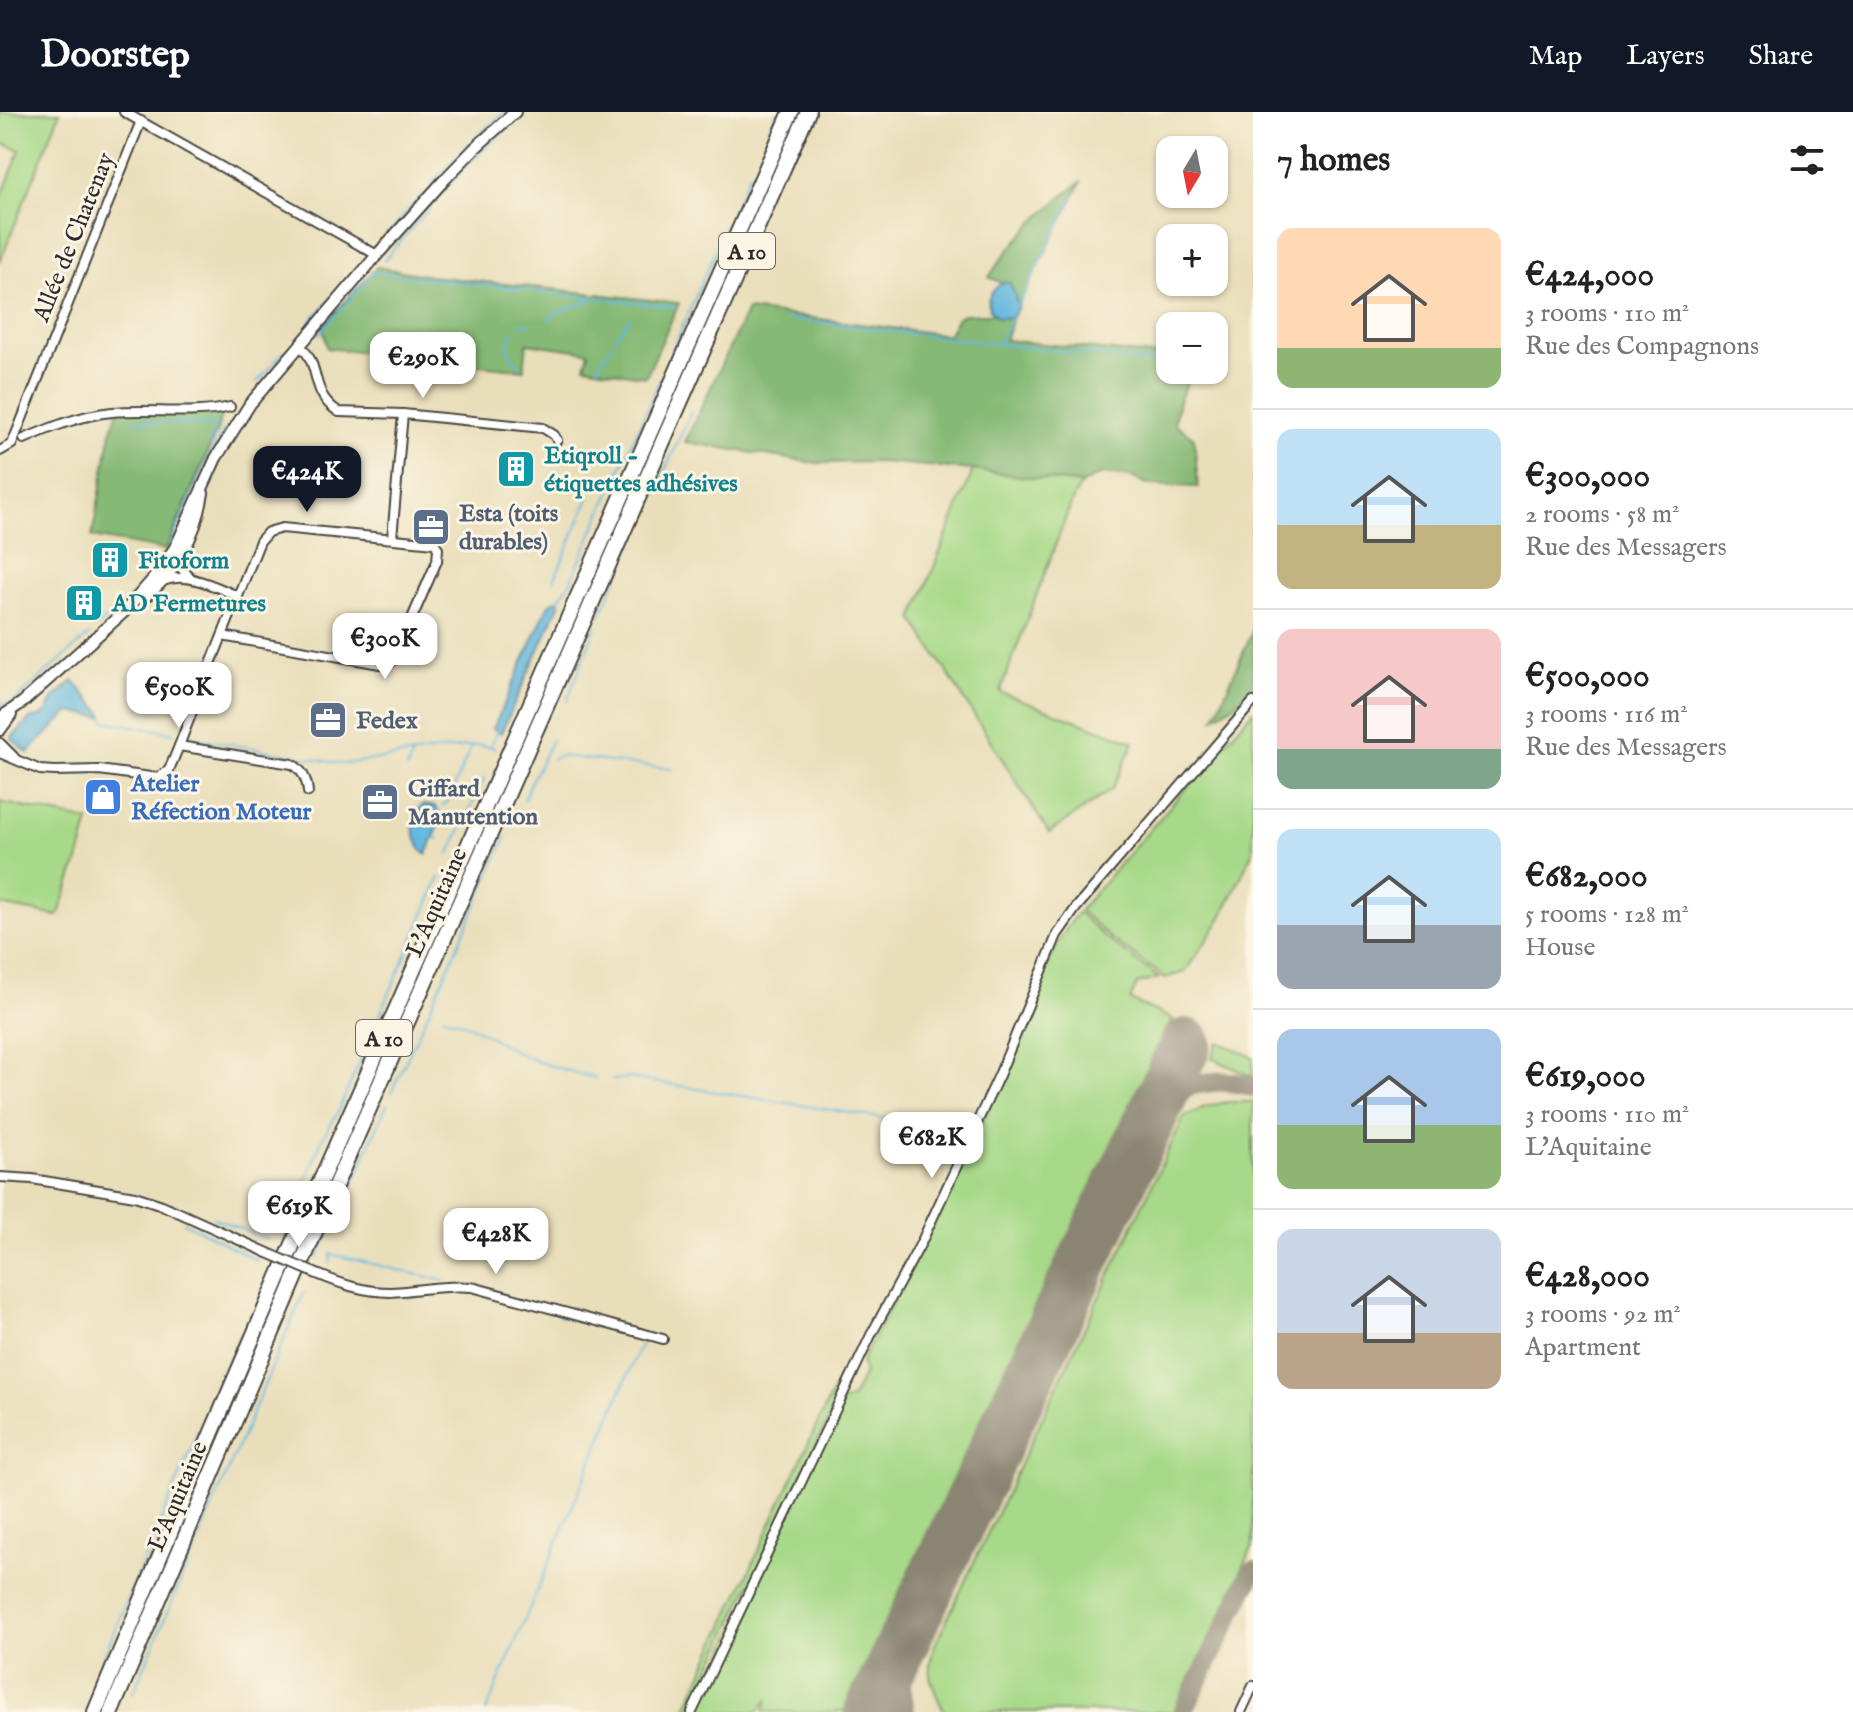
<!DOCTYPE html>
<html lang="en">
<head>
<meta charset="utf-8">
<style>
  body { margin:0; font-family:"IM FELL English",serif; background:#f2f2f2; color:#222; height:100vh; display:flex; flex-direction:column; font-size:30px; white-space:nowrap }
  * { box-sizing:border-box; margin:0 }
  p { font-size:26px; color:#767676 }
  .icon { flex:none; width:44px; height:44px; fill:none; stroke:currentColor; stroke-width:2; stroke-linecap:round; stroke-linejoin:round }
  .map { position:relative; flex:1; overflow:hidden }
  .panel { display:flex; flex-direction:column; background:#fff; width:600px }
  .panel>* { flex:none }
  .needle { width:52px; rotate:190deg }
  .fabs { position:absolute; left:1156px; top:24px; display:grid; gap:16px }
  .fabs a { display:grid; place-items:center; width:72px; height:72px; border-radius:16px; background:#fff; box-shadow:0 2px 6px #0004; font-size:40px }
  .price { position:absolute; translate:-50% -68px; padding:0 18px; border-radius:16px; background:#fff; color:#222; font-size:26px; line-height:52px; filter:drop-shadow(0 2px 4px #0008) }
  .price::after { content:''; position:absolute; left:50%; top:48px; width:24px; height:18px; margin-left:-12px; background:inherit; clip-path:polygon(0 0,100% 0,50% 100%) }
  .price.active { background:#111827; color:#fff }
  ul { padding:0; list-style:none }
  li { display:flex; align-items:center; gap:24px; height:200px; padding:0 24px }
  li+li { border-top:2px solid #e0e0e0 }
  li span { display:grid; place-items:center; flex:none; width:224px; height:160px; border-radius:16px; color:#555 }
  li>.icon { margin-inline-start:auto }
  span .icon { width:96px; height:96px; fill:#fffc; stroke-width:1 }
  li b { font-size:34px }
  h2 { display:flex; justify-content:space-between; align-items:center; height:96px; padding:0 24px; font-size:34px }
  header { display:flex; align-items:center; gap:48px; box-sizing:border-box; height:112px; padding:0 40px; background:#111827; color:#fff }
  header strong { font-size:38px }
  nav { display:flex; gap:44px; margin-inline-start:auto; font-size:28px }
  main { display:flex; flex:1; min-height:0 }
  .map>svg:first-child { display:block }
  .green { fill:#a7d988; stroke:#69825a; stroke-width:2 }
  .forest { fill:#85b974; stroke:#587250; stroke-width:2 }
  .water { fill:#62b7de; stroke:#467184; stroke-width:2 }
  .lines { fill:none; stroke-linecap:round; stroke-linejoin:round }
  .stream { stroke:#62b7de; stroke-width:2 }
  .taxiway { stroke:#8a8472; stroke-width:20 }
  .runway { stroke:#8a8472; stroke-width:52 }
  .minor-casing { stroke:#484640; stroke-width:12 }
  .tertiary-casing { stroke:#484640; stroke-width:14 }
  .motorway-casing { stroke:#484640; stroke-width:18 }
  .minor { stroke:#fff; stroke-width:8 }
  .tertiary { stroke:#fff; stroke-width:10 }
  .motorway { stroke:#fff; stroke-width:14 }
  .minor-bridge-casing { stroke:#484640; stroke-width:12; stroke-linecap:butt }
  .minor-bridge { stroke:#fff; stroke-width:8 }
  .labels { text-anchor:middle; stroke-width:6; stroke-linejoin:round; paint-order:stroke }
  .shield { fill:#fcf5e5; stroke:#6a6863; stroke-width:2 }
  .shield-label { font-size:22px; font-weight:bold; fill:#2b2b2b }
  .street-label { font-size:24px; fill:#2b2b2b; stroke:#fcf5e5 }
  .culture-label { font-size:24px; font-weight:bold; fill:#0d838f; stroke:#fcf5e5; text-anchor:start }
  .service-label { font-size:24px; font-weight:bold; fill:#4e5e75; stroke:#fcf5e5; text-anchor:start }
  .shop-label { font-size:24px; font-weight:bold; fill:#366cbe; stroke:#fcf5e5; text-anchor:start }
</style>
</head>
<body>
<header>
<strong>Doorstep</strong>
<nav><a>Map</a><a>Layers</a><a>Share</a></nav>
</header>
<main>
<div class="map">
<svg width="1253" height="1600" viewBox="0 0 1253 1600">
  <rect width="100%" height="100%" fill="#fcf5e5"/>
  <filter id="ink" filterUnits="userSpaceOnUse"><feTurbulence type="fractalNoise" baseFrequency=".0125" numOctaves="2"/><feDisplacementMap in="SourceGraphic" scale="16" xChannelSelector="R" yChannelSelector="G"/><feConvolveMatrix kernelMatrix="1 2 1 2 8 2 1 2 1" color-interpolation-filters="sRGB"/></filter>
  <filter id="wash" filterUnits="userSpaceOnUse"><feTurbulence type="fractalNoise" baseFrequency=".006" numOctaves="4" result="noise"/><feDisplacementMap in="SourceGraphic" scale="32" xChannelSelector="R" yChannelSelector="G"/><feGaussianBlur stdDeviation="1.8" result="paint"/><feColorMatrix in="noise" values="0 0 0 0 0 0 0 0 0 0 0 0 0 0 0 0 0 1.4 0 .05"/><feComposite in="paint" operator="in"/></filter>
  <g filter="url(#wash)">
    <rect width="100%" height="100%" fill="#e9deba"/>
    <g class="green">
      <polygon points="0,0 60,0 0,150 0,89 20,38 0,30"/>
      <polygon points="973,358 1082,372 1074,384 1000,580 1134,630 1112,677 1049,721 913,507"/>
      <polygon points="1253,599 1253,739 1221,807 1185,860 1165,866 1109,825 1080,798"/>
      <polygon points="0,690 89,709 79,746 58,804 0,793"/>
      <path d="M1078 800 1103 824 1159 866 1137 872 1130 888 1173 907 845 1600H764L768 1587 758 1600H696L841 1291 852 1286 865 1260 861 1250C914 1152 963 1051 1010 950 1031 902 1046 841 1078 800Z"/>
      <polygon points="1218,930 1253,945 1253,965 1212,946"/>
      <path d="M1227 990H1253V1434L1176 1600H944C932 1572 924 1564 935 1533L1184 1005 1205 995Z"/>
      <polygon points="841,1261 846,1263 847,1267 690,1600 684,1600"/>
    </g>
    <g class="forest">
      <path d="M1082 69 1019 192H1017L1012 176 989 165C1014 126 1046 96 1082 69Z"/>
      <polygon points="377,155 430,164 679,191 646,265 585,254 589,240 527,231 524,258 327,236 323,213"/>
      <polygon points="747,198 948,223 958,205 964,202 993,202 998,206 1013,205 1005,228 1170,245 1170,258 1193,258 1179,289 1174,311 1194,326 1198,375 1149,373 1131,365 1101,362 1082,372 973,358 881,350 815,351 685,330"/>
      <polygon points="222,297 218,316 166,438 92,425 111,320 118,299"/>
      <polygon points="1253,518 1253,580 1215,605"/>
    </g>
    <g class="water">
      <path d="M1003 170 1010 171 1017 191 1019 192 1013 205 998 206C980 193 989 180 1003 170Z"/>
      <polygon points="558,488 560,491 501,621 493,617 548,494 553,489"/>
      <path d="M73 569 103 602V605L69 600 28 641 12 627V625L31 606C52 605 46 595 56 584 61 579 68 574 73 569Z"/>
      <path d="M423 693 436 695 442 706 427 742 422 739C414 723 406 706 423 693Z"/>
    </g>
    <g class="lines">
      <g class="stream">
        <polyline points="768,20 777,0"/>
        <polyline points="431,72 479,22 505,0"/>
        <polyline points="377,135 423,82"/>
        <polyline points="384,148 468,52 526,0"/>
        <polyline points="374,160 675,195"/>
        <polyline points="1019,192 1074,83"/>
        <polyline points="1013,205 998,232 1170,252"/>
        <polyline points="785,206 998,232"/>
        <path d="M548 208C558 196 575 196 591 188"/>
        <polyline points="311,209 366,147"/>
        <polyline points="521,214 529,211"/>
        <path d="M514 219C503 235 508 243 521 254"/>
        <polyline points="319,222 374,159"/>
        <polyline points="615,226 630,206"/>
        <polyline points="668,248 749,62"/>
        <polyline points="598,255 612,232"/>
        <polyline points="257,270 285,239"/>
        <polyline points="135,309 216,314 209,333"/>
        <polyline points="169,435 207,349 225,316"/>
        <polyline points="554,468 589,386"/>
        <polyline points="558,488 570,471 661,265"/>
        <polyline points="600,504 691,300"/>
        <polyline points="97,515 131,484"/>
        <polyline points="567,589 596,514"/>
        <polyline points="0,591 10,593 89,523"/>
        <polyline points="33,593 61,566"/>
        <polyline points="103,605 105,609 174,621"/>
        <polyline points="191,625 343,652 480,633 495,636"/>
        <polyline points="491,633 497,619"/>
        <polyline points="552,646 561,644 672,657"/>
        <polyline points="407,657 412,643"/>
        <polyline points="524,688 529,674 552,628"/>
        <polyline points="442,694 447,691 471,635"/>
        <polyline points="435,725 439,727"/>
        <polyline points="450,741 484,667"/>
        <path d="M443 905C472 910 496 930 522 943 545 954 570 959 595 966"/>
        <polyline points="612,968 629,966 957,1018"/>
        <polyline points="391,981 429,899 506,725"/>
        <polyline points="213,1106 268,1127"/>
        <polyline points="184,1110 258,1149"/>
        <polyline points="283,1125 323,1025 337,1002 440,765"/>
        <polyline points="317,1146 348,1083 387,992"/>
        <polyline points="330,1152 331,1142 444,1169"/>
        <polyline points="409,1186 461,1179 487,1183"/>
        <polyline points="559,1204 583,1210"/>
        <polyline points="592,1213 641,1227"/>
        <polyline points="102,1548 240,1222"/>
        <polyline points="133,1581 304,1180"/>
        <polyline points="486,1600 642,1229"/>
      </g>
      <g class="taxiway">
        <path d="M1156 998C1162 992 1169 984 1176 980 1197 968 1230 967 1253 975"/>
        <polyline points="899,1538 900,1568 905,1600"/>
        <polyline points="1183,1600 1253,1459"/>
      </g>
      <polyline class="runway" points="870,1600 1186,932"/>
    </g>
  </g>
  <g filter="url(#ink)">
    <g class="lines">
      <defs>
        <g id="minor">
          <polyline points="124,0 377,143"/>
          <path d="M299 233C323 253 308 281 339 300L403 302 543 316 554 323 557 328"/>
          <path d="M24 327C52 315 81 303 112 300 151 296 192 304 230 295"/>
          <polyline points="0,339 12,332 141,9"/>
          <polyline points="392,426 403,302"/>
          <polyline points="180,455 192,467"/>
          <path d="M163 469C188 459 215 475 238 484"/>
          <polyline points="0,631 14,645"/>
          <path d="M179 634C205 565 233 497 260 429L268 420 282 416 435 431 438 437 437 449 395 545 391 550 386 553 222 524"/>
          <path d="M0 641 40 658 55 659 99 658 158 666 169 658 179 634 292 652C303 658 307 668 308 680"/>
          <polyline points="0,1065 32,1067 135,1084 162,1093 268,1141"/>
          <path d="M317 1162C341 1172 364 1180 390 1180 418 1179 444 1172 472 1175L663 1227"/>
          <polyline points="692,1600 871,1223 921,1131 1000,961 1057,823 1076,796 1253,590"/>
          <polyline points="1241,1600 1253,1574"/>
        </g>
        <g id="tertiary">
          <path d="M143 486C176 462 197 421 203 381"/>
          <polyline points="0,606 23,590 125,499 153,467 176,434 216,346 250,292 377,143 446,66 474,37 515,0"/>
          <polyline points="0,618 11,603"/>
        </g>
        <g id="motorway">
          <polyline points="95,1600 212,1320 306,1102 791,0"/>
          <polyline points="111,1600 320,1108 808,0"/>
        </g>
      </defs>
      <use href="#minor" class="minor-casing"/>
      <use href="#tertiary" class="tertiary-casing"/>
      <use href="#motorway" class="motorway-casing"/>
      <use href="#minor" class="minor"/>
      <use href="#tertiary" class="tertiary"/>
      <use href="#motorway" class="motorway"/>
      <defs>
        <polyline id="minor-bridge" points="268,1141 317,1162"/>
      </defs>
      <use href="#minor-bridge" class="minor-bridge-casing"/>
      <use href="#minor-bridge" class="minor-bridge"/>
    </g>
  </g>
  <defs>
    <symbol id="building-square" viewBox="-11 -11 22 22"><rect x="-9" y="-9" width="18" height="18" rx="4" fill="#0f9aa8" stroke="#fcf5e5"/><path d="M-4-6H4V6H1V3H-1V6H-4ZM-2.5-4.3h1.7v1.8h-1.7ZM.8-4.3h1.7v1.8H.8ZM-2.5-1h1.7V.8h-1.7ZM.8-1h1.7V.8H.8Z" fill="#fff"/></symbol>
    <symbol id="office-square" viewBox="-11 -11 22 22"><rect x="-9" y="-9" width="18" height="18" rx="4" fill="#5c6f8a" stroke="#fcf5e5"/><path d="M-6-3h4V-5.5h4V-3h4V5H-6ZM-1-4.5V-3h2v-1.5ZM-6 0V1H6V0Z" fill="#fff"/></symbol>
    <symbol id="shop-square" viewBox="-11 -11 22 22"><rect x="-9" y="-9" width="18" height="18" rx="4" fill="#3f7fe0" stroke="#fcf5e5"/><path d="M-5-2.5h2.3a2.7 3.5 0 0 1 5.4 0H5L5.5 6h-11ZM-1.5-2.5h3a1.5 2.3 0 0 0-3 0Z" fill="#fff"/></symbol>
  </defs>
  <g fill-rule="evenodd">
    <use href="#building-square" x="494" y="335" width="44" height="44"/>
    <use href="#office-square" x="409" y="393" width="44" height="44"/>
    <use href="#building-square" x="88" y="426" width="44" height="44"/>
    <use href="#building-square" x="62" y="469" width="44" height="44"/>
    <use href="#office-square" x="306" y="586" width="44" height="44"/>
    <use href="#shop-square" x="81" y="663" width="44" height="44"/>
    <use href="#office-square" x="358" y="668" width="44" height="44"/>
  </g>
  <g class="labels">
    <g class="shield">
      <rect x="719" y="121" width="56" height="36" rx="6"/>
      <rect x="356" y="908" width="56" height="36" rx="6"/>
    </g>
    <g class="shield-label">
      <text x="747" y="147">A 10</text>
      <text x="384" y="934">A 10</text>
    </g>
    <g class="street-label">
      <text transform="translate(73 125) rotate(-68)" y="8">Allée de Chatenay</text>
      <text transform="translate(436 790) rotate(-66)" y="8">L'Aquitaine</text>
      <text transform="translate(177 1384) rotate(-67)" y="8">L'Aquitaine</text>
    </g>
    <g class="culture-label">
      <text x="544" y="351">Etiqroll -<tspan x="544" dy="28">étiquettes adhésives</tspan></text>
      <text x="138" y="456">Fitoform</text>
      <text x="112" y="499">AD Fermetures</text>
    </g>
    <g class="service-label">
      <text x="459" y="409">Esta (toits<tspan x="459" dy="28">durables)</tspan></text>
      <text x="356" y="616">Fedex</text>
      <text x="408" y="684">Giffard<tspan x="408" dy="28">Manutention</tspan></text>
    </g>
    <g class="shop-label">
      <text x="131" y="679">Atelier<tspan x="131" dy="28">Réfection Moteur</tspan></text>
    </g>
  </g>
</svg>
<div class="fabs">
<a><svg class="needle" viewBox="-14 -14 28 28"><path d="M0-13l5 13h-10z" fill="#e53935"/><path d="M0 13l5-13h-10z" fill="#767676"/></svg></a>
<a>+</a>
<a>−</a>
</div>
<b class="price" style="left:423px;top:288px">€290K</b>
<b class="price active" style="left:307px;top:402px">€424K</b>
<b class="price" style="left:385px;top:569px">€300K</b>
<b class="price" style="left:179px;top:618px">€500K</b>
<b class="price" style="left:932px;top:1068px">€682K</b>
<b class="price" style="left:299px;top:1137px">€619K</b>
<b class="price" style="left:496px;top:1164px">€428K</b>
</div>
<section class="panel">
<h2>7 homes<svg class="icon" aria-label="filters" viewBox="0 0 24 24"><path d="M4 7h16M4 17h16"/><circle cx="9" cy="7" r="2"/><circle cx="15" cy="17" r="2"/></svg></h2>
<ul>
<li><span style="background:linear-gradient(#ffd9b3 75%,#8fb573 0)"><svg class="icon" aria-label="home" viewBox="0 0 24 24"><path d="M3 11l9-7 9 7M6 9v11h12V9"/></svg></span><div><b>€424,000</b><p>3 rooms · 110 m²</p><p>Rue des Compagnons</p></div></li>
<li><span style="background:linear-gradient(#bfe0f5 60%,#c2b280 0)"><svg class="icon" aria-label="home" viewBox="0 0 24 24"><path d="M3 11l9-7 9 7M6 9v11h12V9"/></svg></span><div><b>€300,000</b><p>2 rooms · 58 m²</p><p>Rue des Messagers</p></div></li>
<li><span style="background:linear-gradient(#f6c9c9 75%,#7fa58c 0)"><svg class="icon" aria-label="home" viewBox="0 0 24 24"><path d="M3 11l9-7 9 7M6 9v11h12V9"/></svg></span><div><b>€500,000</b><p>3 rooms · 116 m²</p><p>Rue des Messagers</p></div></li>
<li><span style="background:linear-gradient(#bfe0f5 60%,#9aa5b1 0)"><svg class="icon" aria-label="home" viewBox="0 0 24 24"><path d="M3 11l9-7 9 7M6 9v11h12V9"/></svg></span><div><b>€682,000</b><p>5 rooms · 128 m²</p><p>House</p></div></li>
<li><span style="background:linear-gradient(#a9c7e8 60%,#8fb573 0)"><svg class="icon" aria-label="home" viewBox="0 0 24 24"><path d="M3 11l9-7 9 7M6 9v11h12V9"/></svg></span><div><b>€619,000</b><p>3 rooms · 110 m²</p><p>L'Aquitaine</p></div></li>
<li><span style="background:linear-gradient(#c9d6e8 65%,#b9a48a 0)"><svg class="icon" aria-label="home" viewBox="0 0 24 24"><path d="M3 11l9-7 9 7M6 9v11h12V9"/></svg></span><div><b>€428,000</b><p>3 rooms · 92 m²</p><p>Apartment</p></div></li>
</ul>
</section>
</main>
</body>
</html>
